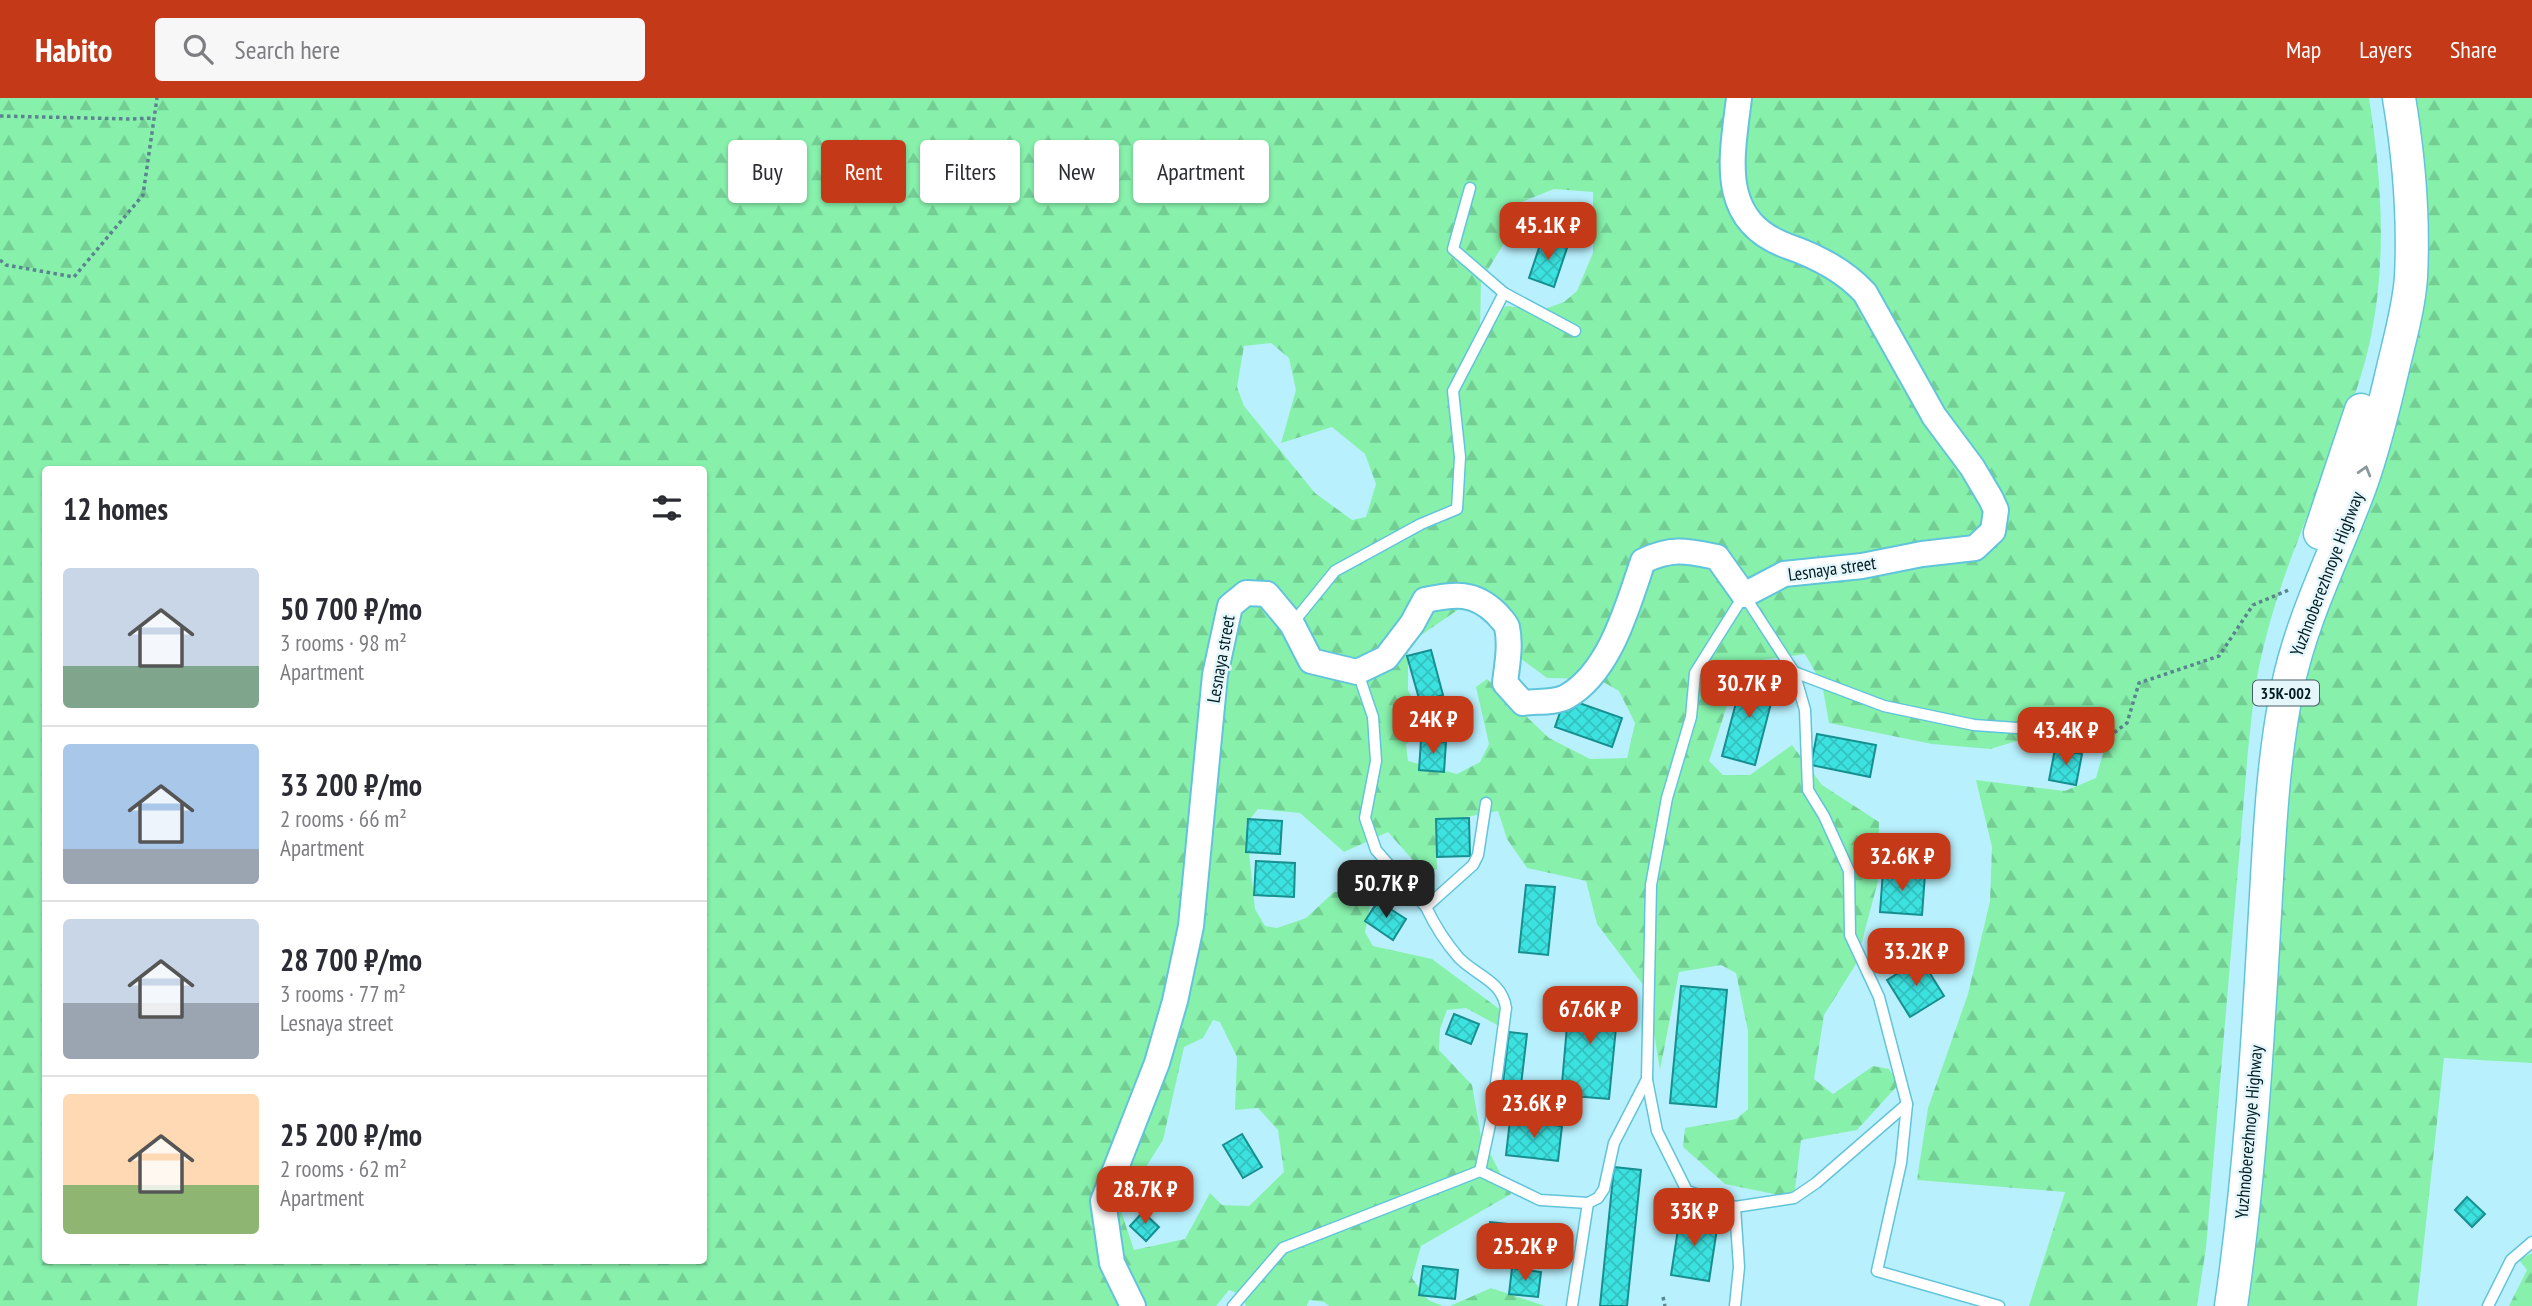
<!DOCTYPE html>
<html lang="en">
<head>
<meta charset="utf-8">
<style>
  body { margin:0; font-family:"PT Sans Narrow",sans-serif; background:#f7f7f7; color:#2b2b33; height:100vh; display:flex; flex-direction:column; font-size:26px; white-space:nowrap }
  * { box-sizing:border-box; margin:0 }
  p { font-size:23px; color:#7c7c81 }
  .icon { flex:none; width:38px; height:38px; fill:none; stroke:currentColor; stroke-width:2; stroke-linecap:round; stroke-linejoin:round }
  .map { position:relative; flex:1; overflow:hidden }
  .details { position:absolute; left:42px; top:368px; width:665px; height:798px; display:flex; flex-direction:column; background:#fff; border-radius:7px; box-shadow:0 2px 5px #0004 }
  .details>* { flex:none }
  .top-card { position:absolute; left:728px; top:42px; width:665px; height:63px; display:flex; gap:14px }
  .price { position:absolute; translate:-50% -60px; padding:0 16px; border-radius:14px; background:#c43a19; color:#fff; font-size:23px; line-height:46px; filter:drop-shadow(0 2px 4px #0008) }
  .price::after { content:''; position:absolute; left:50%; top:42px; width:21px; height:16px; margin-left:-10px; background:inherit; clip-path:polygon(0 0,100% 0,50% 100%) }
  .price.on { background:#222; color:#fff }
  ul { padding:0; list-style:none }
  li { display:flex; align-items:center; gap:21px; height:175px; padding:0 21px }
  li+li { border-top:2px solid #e1e1e2 }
  li span { display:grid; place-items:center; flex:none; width:196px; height:140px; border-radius:7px; color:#555 }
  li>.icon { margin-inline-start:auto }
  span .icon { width:84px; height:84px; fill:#fffc; stroke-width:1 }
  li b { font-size:30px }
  h2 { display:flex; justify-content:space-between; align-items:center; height:84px; padding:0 21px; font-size:30px }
  .pill { padding:0 24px; border-radius:7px; background:#fff; box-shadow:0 2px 5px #0004; font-size:24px; line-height:63px }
  .pill.on { background:#c43a19; color:#fff }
  header { display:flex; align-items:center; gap:42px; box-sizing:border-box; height:98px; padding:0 35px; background:#c43a19; color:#fff }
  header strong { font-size:33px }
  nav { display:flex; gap:38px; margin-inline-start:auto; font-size:24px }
  .search { width:490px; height:63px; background:#f7f7f7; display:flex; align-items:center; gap:18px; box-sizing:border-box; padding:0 24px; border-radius:7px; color:#7c7c81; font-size:26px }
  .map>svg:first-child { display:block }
  .forest { fill:url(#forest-firs); fill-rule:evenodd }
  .building { fill:url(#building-cross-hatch); stroke:#158f8f; stroke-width:2 }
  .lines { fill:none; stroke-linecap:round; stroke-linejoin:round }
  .service-casing { stroke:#62c4da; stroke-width:13 }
  .tertiary-casing { stroke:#62c4da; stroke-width:28 }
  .trunk-casing { stroke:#62c4da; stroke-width:35 }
  .path { stroke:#5a848e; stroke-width:3.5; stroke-dasharray:3.5 3.5; stroke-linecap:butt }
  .service { stroke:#fff; stroke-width:10 }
  .tertiary { stroke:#fff; stroke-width:24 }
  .trunk { stroke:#fff; stroke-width:32 }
  .oneway { stroke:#8c999c }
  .labels { text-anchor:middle; stroke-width:5; stroke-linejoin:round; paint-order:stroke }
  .shield { fill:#e5f6fb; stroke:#455d64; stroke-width:2 }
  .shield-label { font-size:16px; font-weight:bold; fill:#001c23 }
  .street-label { font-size:18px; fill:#001c23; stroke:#e5f6fb }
</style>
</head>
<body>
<header>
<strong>Habito</strong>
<div class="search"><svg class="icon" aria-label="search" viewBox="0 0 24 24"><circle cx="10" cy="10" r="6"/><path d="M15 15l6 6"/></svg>Search here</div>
<nav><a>Map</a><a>Layers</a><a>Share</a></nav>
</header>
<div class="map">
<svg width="2532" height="1208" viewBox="0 0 2532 1208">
  <defs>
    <pattern id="forest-firs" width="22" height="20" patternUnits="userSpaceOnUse" patternTransform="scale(1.75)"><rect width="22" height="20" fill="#87f1ac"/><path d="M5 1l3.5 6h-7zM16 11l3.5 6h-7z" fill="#73ce94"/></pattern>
    <pattern id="building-cross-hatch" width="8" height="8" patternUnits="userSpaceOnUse" patternTransform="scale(1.75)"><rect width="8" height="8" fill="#3ce2e0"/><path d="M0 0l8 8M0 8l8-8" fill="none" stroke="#33c1c0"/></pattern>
  </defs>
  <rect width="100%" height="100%" fill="#b9f0fd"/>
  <g class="forest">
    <path d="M0 0H2369C2381 75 2387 157 2372 233 2358 306 2324 372 2298 442 2281 485 2267 529 2258 574 2253 600 2251 627 2248 653L2206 1150 2197 1208H2029L2065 1094 1917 1082 1928 1010 1968 896 1990 803 1992 749 1976 682 2065 693 2096 680 2112 623 2075 626 1990 651 1932 646 1829 625 1822 586 1805 556 1755 563 1736 580 1709 663 1723 677H1750L1792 647 1822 687 1879 724 1878 783 1856 866 1824 917 1814 981 1833 996 1873 968 1889 971 1899 986 1857 1032 1801 1042 1794 1100 1725 1086 1683 1049 1685 1030 1736 1021 1748 1011V933L1736 875 1721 867 1679 874 1660 972 1647 892 1597 826 1586 783 1527 770 1507 741 1498 713 1455 721 1436 742 1437 771 1425 776 1388 734 1344 754 1300 715 1258 711 1246 726 1255 811 1265 828 1277 830 1306 820 1334 794 1355 793 1371 803 1365 834 1373 848 1432 861 1506 916 1499 928 1466 910 1447 912 1440 931 1439 952 1472 987 1481 1038 1511 1096 1421 1148 1412 1180 1428 1202 1443 1208H1329L1324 1204 1309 1202 1307 1208H1246L1242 1197 1229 1192 1216 1208H0ZM1554 91 1593 94V155L1577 193 1564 204 1542 212 1506 208 1480 231 1481 183 1509 137 1508 114 1524 103ZM1271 245 1289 260 1296 292 1281 345 1332 329 1365 356 1376 386 1366 419 1352 422 1315 395 1244 308 1237 289 1244 248ZM46 371H704V1162H46ZM1462 509 1502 512 1516 557 1547 580 1598 581 1619 593 1635 625 1627 660 1590 661 1549 640 1487 581 1476 589 1489 646 1480 664 1457 676 1408 663 1406 646 1445 620 1417 609 1408 592V546ZM1213 922 1220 924 1237 959 1235 1012 1258 1010 1278 1032 1284 1074 1249 1108 1222 1107 1210 1095 1185 1141 1134 1152 1120 1110 1163 1042 1184 949 1203 940Z"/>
    <polygon points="2410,0 2532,0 2532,965 2444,960 2417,1208 2240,1208 2281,709 2309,543 2425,195 2426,74"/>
    <polygon points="2532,1155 2532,1208 2509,1208 2527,1172 2519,1162"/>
    <polygon points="1491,1190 1545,1208 1450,1208"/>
  </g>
  <g class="building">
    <polygon points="1543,138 1568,147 1554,189 1529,180"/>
    <polygon points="1431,552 1443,597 1420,604 1407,558"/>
    <polygon points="1743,578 1776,586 1755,667 1722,658"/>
    <polygon points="1565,600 1622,620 1612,649 1555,629"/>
    <polygon points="1817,636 1876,647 1870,679 1811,667"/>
    <polygon points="1421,642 1446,644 1444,674 1419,672"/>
    <polygon points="2055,651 2082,656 2076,687 2049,682"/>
    <polygon points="1469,720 1470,758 1437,759 1436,721"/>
    <polygon points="1248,721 1282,723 1280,756 1246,754"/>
    <polygon points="1256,763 1295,765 1294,799 1254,797"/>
    <polygon points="1883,773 1925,776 1922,817 1880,814"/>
    <polygon points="1526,787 1555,789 1548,857 1519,854"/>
    <polygon points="1378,803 1406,821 1393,842 1365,823"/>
    <polygon points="1921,861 1944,898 1910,919 1887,882"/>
    <polygon points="1681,888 1727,892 1716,1009 1670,1005"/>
    <polygon points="1570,894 1619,899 1609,1001 1561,997"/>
    <polygon points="1454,916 1479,926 1471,946 1446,936"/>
    <polygon points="1509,934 1527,936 1517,1021 1499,1018"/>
    <polygon points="1510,1022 1562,1028 1558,1063 1506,1057"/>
    <polygon points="1242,1036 1262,1069 1243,1080 1223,1047"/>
    <polygon points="1614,1069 1641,1072 1627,1208 1600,1208"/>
    <polygon points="2467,1099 2485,1116 2472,1129 2455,1112"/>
    <polygon points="1143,1114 1159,1129 1146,1143 1130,1128"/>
    <polygon points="1680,1118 1718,1124 1709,1183 1671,1177"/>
    <polygon points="1490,1124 1526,1128 1521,1167 1486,1162"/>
    <polygon points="1423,1168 1458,1172 1455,1201 1419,1197"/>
    <polygon points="1512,1170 1541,1174 1538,1199 1509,1196"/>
  </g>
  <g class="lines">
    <defs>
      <g id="service">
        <polyline points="1470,90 1453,151 1504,195"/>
        <polyline points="1292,526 1335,473 1421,426 1457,411 1460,359 1453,293 1504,195 1575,233"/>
        <polyline points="1794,574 1884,608 1974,627 2017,630 2071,617 2093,629"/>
        <polyline points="1358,575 1373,619 1376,663 1365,720 1376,752 1426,809"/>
        <polyline points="1647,982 1657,1033 1687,1093 1735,1109 1794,1100 1816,1085 1907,1006"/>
        <polyline points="1480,1073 1540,1102 1588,1105 1598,1100 1604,1091 1614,1045 1647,981 1651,787 1667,700 1691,619 1695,575 1744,497 1794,574 1805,612 1808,692 1824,718 1849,773 1850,837 1879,899 1907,1006 1901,1065 1877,1173 1999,1208"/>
        <polyline points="1735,1109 1739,1169 1735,1208"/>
        <path d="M1233 1208 1283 1150 1480 1073 1491 1022 1506 910C1502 883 1477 878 1459 860 1446 845 1434 826 1426 809L1473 767 1478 757 1486 705"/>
        <polyline points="1572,1208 1588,1105"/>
        <polyline points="2488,1208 2511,1162 2532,1144"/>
      </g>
      <path id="tertiary" d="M1133 1208 1112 1165 1103 1103 1157 965 1175 903 1191 828 1215 577 1230 508 1246 495 1267 496 1292 526 1311 563 1357 574 1386 560 1412 526 1425 502C1455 496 1474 493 1497 516 1501 521 1505 524 1507 529 1511 548 1507 567 1505 585L1523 605C1535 603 1555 605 1566 599 1610 575 1628 507 1643 463 1672 449 1687 453 1717 459L1744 497 1784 476 1862 468 1922 456 1975 450 1993 433 1996 412 1991 401 1972 369 1934 318 1865 195C1844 172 1816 158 1787 148 1717 122 1732 59 1739 0"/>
      <g id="trunk">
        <polyline points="2320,435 2361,312"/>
        <path d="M2231 1208C2249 1084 2257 958 2264 832 2269 752 2271 671 2287 592 2301 521 2335 457 2360 389 2374 351 2384 309 2393 270 2400 240 2409 209 2411 179 2414 118 2409 59 2399 0"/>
      </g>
    </defs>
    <use href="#service" class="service-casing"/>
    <use href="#tertiary" class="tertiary-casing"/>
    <use href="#trunk" class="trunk-casing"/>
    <g class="path">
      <polyline points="0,18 130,21 154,20"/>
      <polyline points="0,162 6,167 74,179 143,97 157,0"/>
      <polyline points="2103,637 2107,640 2127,625 2139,585 2219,558 2253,507 2291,491"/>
      <polyline points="1663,1199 1665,1208"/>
    </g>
    <use href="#service" class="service"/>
    <use href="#tertiary" class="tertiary"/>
    <use href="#trunk" class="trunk"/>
  </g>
  <defs><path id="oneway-chevron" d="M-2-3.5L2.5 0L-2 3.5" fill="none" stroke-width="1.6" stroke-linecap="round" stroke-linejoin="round" transform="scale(1.75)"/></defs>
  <use class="oneway" href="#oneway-chevron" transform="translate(2365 373) rotate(-74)"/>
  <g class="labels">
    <rect class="shield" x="2253" y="582.5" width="66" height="25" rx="5"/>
    <g class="shield-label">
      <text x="2286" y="601">35К-002</text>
    </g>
    <g class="street-label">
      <text transform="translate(1832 471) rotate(-8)" y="6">Lesnaya street</text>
      <text transform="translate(2327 476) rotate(-69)" y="6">Yuzhnoberezhnoye Highway</text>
      <text transform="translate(1221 561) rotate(-80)" y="6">Lesnaya street</text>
      <text transform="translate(2249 1034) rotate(-85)" y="6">Yuzhnoberezhnoye Highway</text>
    </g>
  </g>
</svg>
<b class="price" style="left:1548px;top:164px">45.1K ₽</b>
<b class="price" style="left:1749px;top:622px">30.7K ₽</b>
<b class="price" style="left:1433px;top:658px">24K ₽</b>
<b class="price" style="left:2066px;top:669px">43.4K ₽</b>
<b class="price" style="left:1902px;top:795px">32.6K ₽</b>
<b class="price on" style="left:1386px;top:822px">50.7K ₽</b>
<b class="price" style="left:1916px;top:890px">33.2K ₽</b>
<b class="price" style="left:1590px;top:948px">67.6K ₽</b>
<b class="price" style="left:1534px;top:1042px">23.6K ₽</b>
<b class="price" style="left:1145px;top:1128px">28.7K ₽</b>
<b class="price" style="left:1694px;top:1150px">33K ₽</b>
<b class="price" style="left:1525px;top:1185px">25.2K ₽</b>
<div class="top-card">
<a class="pill">Buy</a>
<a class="pill on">Rent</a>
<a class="pill">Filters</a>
<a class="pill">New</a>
<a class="pill">Apartment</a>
</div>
<section class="details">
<h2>12 homes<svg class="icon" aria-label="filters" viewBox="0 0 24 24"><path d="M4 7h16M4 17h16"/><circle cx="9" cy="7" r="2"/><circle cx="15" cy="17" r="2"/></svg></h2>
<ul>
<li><span style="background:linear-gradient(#c9d6e8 70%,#7fa58c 0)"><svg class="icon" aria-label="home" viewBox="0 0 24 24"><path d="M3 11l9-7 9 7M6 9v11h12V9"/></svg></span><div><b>50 700 ₽/mo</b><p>3 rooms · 98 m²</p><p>Apartment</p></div></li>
<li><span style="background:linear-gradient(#a9c7e8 75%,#9aa5b1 0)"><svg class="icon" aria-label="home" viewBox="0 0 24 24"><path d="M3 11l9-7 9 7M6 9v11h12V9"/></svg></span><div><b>33 200 ₽/mo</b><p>2 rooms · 66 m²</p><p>Apartment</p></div></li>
<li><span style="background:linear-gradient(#c9d6e8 60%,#9aa5b1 0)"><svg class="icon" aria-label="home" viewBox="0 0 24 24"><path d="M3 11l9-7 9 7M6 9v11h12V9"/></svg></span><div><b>28 700 ₽/mo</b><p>3 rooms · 77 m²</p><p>Lesnaya street</p></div></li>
<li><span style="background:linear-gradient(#ffd9b3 65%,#8fb573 0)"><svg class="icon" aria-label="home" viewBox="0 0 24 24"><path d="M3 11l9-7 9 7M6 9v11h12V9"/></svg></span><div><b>25 200 ₽/mo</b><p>2 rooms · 62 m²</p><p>Apartment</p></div></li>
</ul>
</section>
</div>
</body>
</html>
